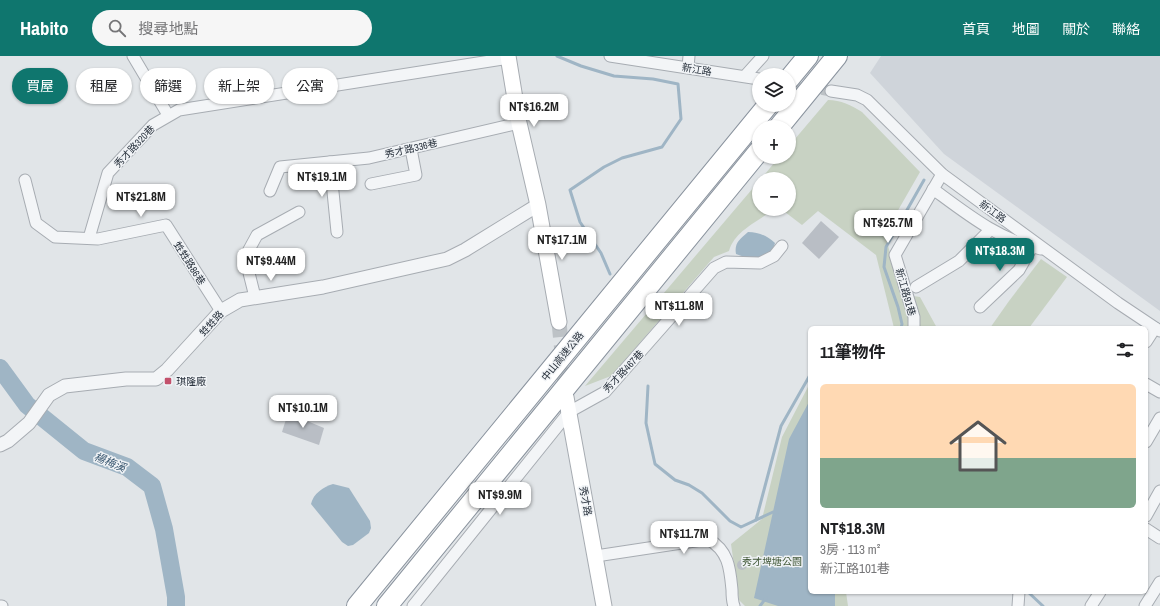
<!DOCTYPE html>
<html lang="zh-TW">
<head>
<meta charset="utf-8">
<style>
  body { margin:0; font-family:"Archivo Narrow","Noto Sans TC",sans-serif; background:#f6f6f6; color:#202124; height:100vh; display:flex; flex-direction:column; font-size:15px; white-space:nowrap }
  * { box-sizing:border-box; margin:0 }
  p { font-size:13px; color:#757577 }
  .icon { flex:none; width:22px; height:22px; fill:none; stroke:currentColor; stroke-width:2; stroke-linecap:round; stroke-linejoin:round }
  .map { position:relative; flex:1; overflow:hidden }
  .side { position:absolute; left:808px; top:270px; width:340px; height:268px; display:flex; flex-direction:column; background:#fff; border-radius:6px; box-shadow:0 1px 3px #0004 }
  .side>* { flex:none }
  .hud { position:absolute; left:12px; top:12px; width:380px; height:36px; display:flex; gap:8px }
  .controls { position:absolute; left:752px; top:12px; display:grid; gap:8px }
  .controls a { display:grid; place-items:center; width:44px; height:44px; border-radius:50%; background:#fff; box-shadow:0 1px 3px #0004; font-size:20px }
  .price { position:absolute; translate:-50% -34px; padding:0 9px; border-radius:8px; background:#fff; color:#222; font-size:13px; line-height:26px; filter:drop-shadow(0 1px 2px #0008) }
  .price::after { content:''; position:absolute; left:50%; top:24px; width:12px; height:9px; margin-left:-6px; background:inherit; clip-path:polygon(0 0,100% 0,50% 100%) }
  .price.selected { background:#0f766e; color:#fff }
  ul { padding:0; list-style:none }
  li { display:grid; align-content:center; gap:8px; height:212px; padding:0 12px }
  li span { display:grid; place-items:center; height:124px; border-radius:6px; color:#555 }
  li>.icon { margin-inline-start:auto }
  span .icon { width:72px; height:72px; fill:#fffc; stroke-width:1 }
  li b { font-size:17px }
  h2 { display:flex; justify-content:space-between; align-items:center; height:48px; padding:0 12px; font-size:17px }
  .tag { padding:0 14px; border-radius:18px; background:#fff; box-shadow:0 1px 3px #0004; font-size:14px; line-height:36px }
  .tag.selected { background:#0f766e; color:#fff }
  header { display:flex; align-items:center; gap:24px; box-sizing:border-box; height:56px; padding:0 20px; background:#0f766e; color:#fff }
  header strong { font-size:19px }
  nav { display:flex; gap:22px; margin-inline-start:auto; font-size:14px }
  .search { width:280px; height:36px; background:#f6f6f6; display:flex; align-items:center; gap:10px; box-sizing:border-box; padding:0 14px; border-radius:22px; color:#757577; font-size:15px }
  .map>svg:first-child { display:block }
  .built { fill:#cfd4da }
  .green { fill:#c8d2c3 }
  .water { fill:#9fb5c5 }
  .lines { fill:none; stroke-linecap:round; stroke-linejoin:round }
  .stream { stroke:#9fb5c5; stroke-width:3 }
  .river { stroke:#9fb5c5; stroke-width:18 }
  .building { fill:#b9bec5 }
  .minor-tunnel { stroke:#bdc2c6; stroke-width:11; stroke-dasharray:11 5.5; stroke-linecap:butt }
  .secondary-tunnel { stroke:#bdc2c6; stroke-width:15; stroke-dasharray:15 8; stroke-linecap:butt }
  .minor-casing { stroke:#a7acb2; stroke-width:13 }
  .tertiary-casing { stroke:#a7acb2; stroke-width:15 }
  .secondary-casing { stroke:#a7acb2; stroke-width:17 }
  .motorway-casing { stroke:#8a939e; stroke-width:22 }
  .minor { stroke:#f3f5f7; stroke-width:11 }
  .tertiary { stroke:#f3f5f7; stroke-width:13 }
  .secondary { stroke:#fff; stroke-width:15 }
  .motorway { stroke:#fff; stroke-width:20 }
  .poi-dot { fill:#c3516c; stroke:#f0f3f6; stroke-width:1.5 }
  .labels { text-anchor:middle; stroke-width:3; stroke-linejoin:round; paint-order:stroke }
  .street-label { font-size:10px; fill:#2b343f; stroke:#f0f3f6 }
  .poi-label { font-size:10px; fill:#2b343f; stroke:#f0f3f6; text-anchor:start }
  .park-label { font-size:10px; fill:#425939; stroke:#f0f3f6 }
  .water-label { font-size:11px; font-style:italic; fill:#38566f; stroke:#f0f3f6 }
</style>
</head>
<body>
<header>
<strong>Habito</strong>
<div class="search"><svg class="icon" aria-label="search" viewBox="0 0 24 24"><circle cx="10" cy="10" r="6"/><path d="M15 15l6 6"/></svg>搜尋地點</div>
<nav><a>首頁</a><a>地圖</a><a>關於</a><a>聯絡</a></nav>
</header>
<div class="map">
<svg width="1160" height="550" viewBox="0 0 1160 550">
  <rect width="100%" height="100%" fill="#e1e5e8"/>
  <polygon class="built" points="881,0 1160,0 1160,255 944,98 870,17"/>
  <g class="green">
    <path d="M828 44C841 44 851 49 862 56L920 116 885 177 900 238 920 241 937 272H894L876 199 818 155 802 169 781 153H789V123H761L779 101H789V90Z"/>
    <path d="M759 125V153H774C758 166 735 174 729 195L714 201 611 320 585 330Z"/>
    <polygon points="1041,203 1067,221 1029,272 990,272 1009,245"/>
    <polygon points="810,327 810,536 846,536 848,550 745,550 739,544 731,488 762,463 782,381"/>
  </g>
  <g class="water">
    <path d="M748 176C759 176 767 180 775 187 771 204 750 204 736 198 734 187 740 183 748 176Z"/>
    <polygon points="810,344 810,536 835,536 835,550 778,550 754,542 789,383"/>
    <path d="M333 428 349 432 370 465 371 472 369 477 353 489 348 490 342 486 311 448C313 438 323 431 333 428Z"/>
  </g>
  <g class="lines">
    <g class="stream">
      <polyline points="557,0 581,10 614,20 653,23 678,28 681,63 662,91 622,102 604,111 570,134 580,166 601,197 610,218"/>
      <polyline points="901,272 902,268 898,251 884,211 886,191 924,124"/>
      <polyline points="648,330 646,367 655,408 675,424 689,429 702,437 730,465 741,471 773,456 777,456"/>
      <polyline points="756,464 781,370 810,319"/>
      <polyline points="1028,536 1043,550"/>
      <polyline points="760,550 766,542"/>
    </g>
    <polyline class="river" points="0,312 27,349 84,395 127,411 152,430 164,473 176,541 176,550"/>
  </g>
  <g class="building">
    <polygon points="821,165 839,181 819,203 802,187"/>
    <polygon points="288,357 324,372 319,389 282,376"/>
    <circle cx="742" cy="509" r="5"/>
  </g>
  <g class="lines">
    <polyline class="minor-tunnel" points="789,28 831,35"/>
    <polyline class="secondary-tunnel" points="559,266 566,338"/>
    <defs>
      <g id="minor">
        <polyline points="133,0 168,59"/>
        <polyline points="610,0 759,23"/>
        <polyline points="688,11 689,0"/>
        <polyline points="745,20 763,0"/>
        <polyline points="831,35 857,39 867,44 942,118 1118,247 1160,275"/>
        <polyline points="330,106 337,176"/>
        <polyline points="25,124 36,167 55,181 98,183 166,169 221,255"/>
        <polyline points="371,128 416,119 411,93"/>
        <path d="M933 133C967 158 999 184 1041 193"/>
        <polyline points="270,135 280,111 369,102 519,67"/>
        <polyline points="89,182 108,117 153,69 179,54 509,2"/>
        <polyline points="916,231 959,205 990,174"/>
        <polyline points="255,241 245,201 257,179 299,156"/>
        <polyline points="980,251 1019,214 1032,191"/>
        <polyline points="914,272 914,261 895,199 942,118"/>
        <polyline points="1146,286 1155,272"/>
        <polyline points="1146,328 1160,336"/>
        <polyline points="1146,386 1160,362"/>
        <polyline points="1146,460 1160,435"/>
        <polyline points="1146,473 1160,482"/>
        <path d="M596 500 708 483C729 495 730 513 732 534 732 540 732 545 734 550"/>
        <polyline points="0,550 2,550"/>
        <polyline points="413,550 569,356 605,336 714,212 726,206 760,207 774,200 782,190"/>
        <polyline points="1018,550 1019,536"/>
        <polyline points="1091,550 1100,536"/>
        <polyline points="1145,550 1160,526"/>
      </g>
      <polyline id="tertiary" points="0,389 8,385 29,367 49,339 65,330 126,323 156,323 167,314 221,255 240,244 323,231 447,203 465,194 538,149"/>
      <g id="secondary">
        <polyline points="508,0 519,67 538,149 559,266"/>
        <polyline points="566,341 604,550"/>
      </g>
      <g id="motorway">
        <polyline points="789,23 808,0"/>
        <polyline points="779,71 837,0"/>
        <polyline points="357,550 768,49"/>
        <polyline points="387,550 759,95"/>
      </g>
    </defs>
    <use href="#minor" class="minor-casing"/>
    <use href="#tertiary" class="tertiary-casing"/>
    <use href="#secondary" class="secondary-casing"/>
    <use href="#motorway" class="motorway-casing"/>
    <use href="#minor" class="minor"/>
    <use href="#tertiary" class="tertiary"/>
    <use href="#secondary" class="secondary"/>
    <use href="#motorway" class="motorway"/>
  </g>
  <rect class="poi-dot" x="164" y="321" width="8" height="8" rx="2"/>
  <g class="labels">
    <g class="street-label">
      <text transform="translate(697 13) rotate(9)" y="4">新江路</text>
      <text transform="translate(134 90) rotate(-47)" y="4">秀才路320巷</text>
      <text transform="translate(411 92) rotate(-13)" y="4">秀才路336巷</text>
      <text transform="translate(993 155) rotate(36)" y="4">新江路</text>
      <text transform="translate(190 207) rotate(57)" y="4">甡甡路86巷</text>
      <text transform="translate(906 236) rotate(74)" y="4">新江路91巷</text>
      <text transform="translate(211 267) rotate(-47)" y="4">甡甡路</text>
      <text transform="translate(562 300) rotate(-51)" y="4">中山高速公路</text>
      <text transform="translate(623 315) rotate(-47)" y="4">秀才路467巷</text>
      <text transform="translate(586 445) rotate(80)" y="4">秀才路</text>
    </g>
    <g class="poi-label">
      <text x="176" y="329">琪隆廠</text>
    </g>
    <g class="park-label">
      <text x="772" y="509">秀才埤塘公園</text>
    </g>
    <g class="water-label">
      <text transform="translate(110 406) rotate(22)" y="4">楊梅溪</text>
    </g>
  </g>
</svg>
<div class="controls">
<a><svg class="icon" aria-label="layers" viewBox="0 0 24 24"><path d="M12 4l9 5-9 5-9-5zM3 14l9 5 9-5"/></svg></a>
<a>+</a>
<a>−</a>
</div>
<b class="price" style="left:534px;top:72px">NT$16.2M</b>
<b class="price" style="left:322px;top:142px">NT$19.1M</b>
<b class="price" style="left:141px;top:162px">NT$21.8M</b>
<b class="price" style="left:888px;top:188px">NT$25.7M</b>
<b class="price" style="left:562px;top:205px">NT$17.1M</b>
<b class="price selected" style="left:1000px;top:216px">NT$18.3M</b>
<b class="price" style="left:271px;top:226px">NT$9.44M</b>
<b class="price" style="left:679px;top:271px">NT$11.8M</b>
<b class="price" style="left:303px;top:373px">NT$10.1M</b>
<b class="price" style="left:500px;top:460px">NT$9.9M</b>
<b class="price" style="left:684px;top:499px">NT$11.7M</b>
<div class="hud">
<a class="tag selected">買屋</a>
<a class="tag">租屋</a>
<a class="tag">篩選</a>
<a class="tag">新上架</a>
<a class="tag">公寓</a>
</div>
<section class="side">
<h2>11筆物件<svg class="icon" aria-label="filters" viewBox="0 0 24 24"><path d="M4 7h16M4 17h16"/><circle cx="9" cy="7" r="2"/><circle cx="15" cy="17" r="2"/></svg></h2>
<ul>
<li><span style="background:linear-gradient(#ffd9b3 60%,#7fa58c 0)"><svg class="icon" aria-label="home" viewBox="0 0 24 24"><path d="M3 11l9-7 9 7M6 9v11h12V9"/></svg></span><div><b>NT$18.3M</b><p>3房 · 113 m²</p><p>新江路101巷</p></div></li>
</ul>
</section>
</div>
</body>
</html>
